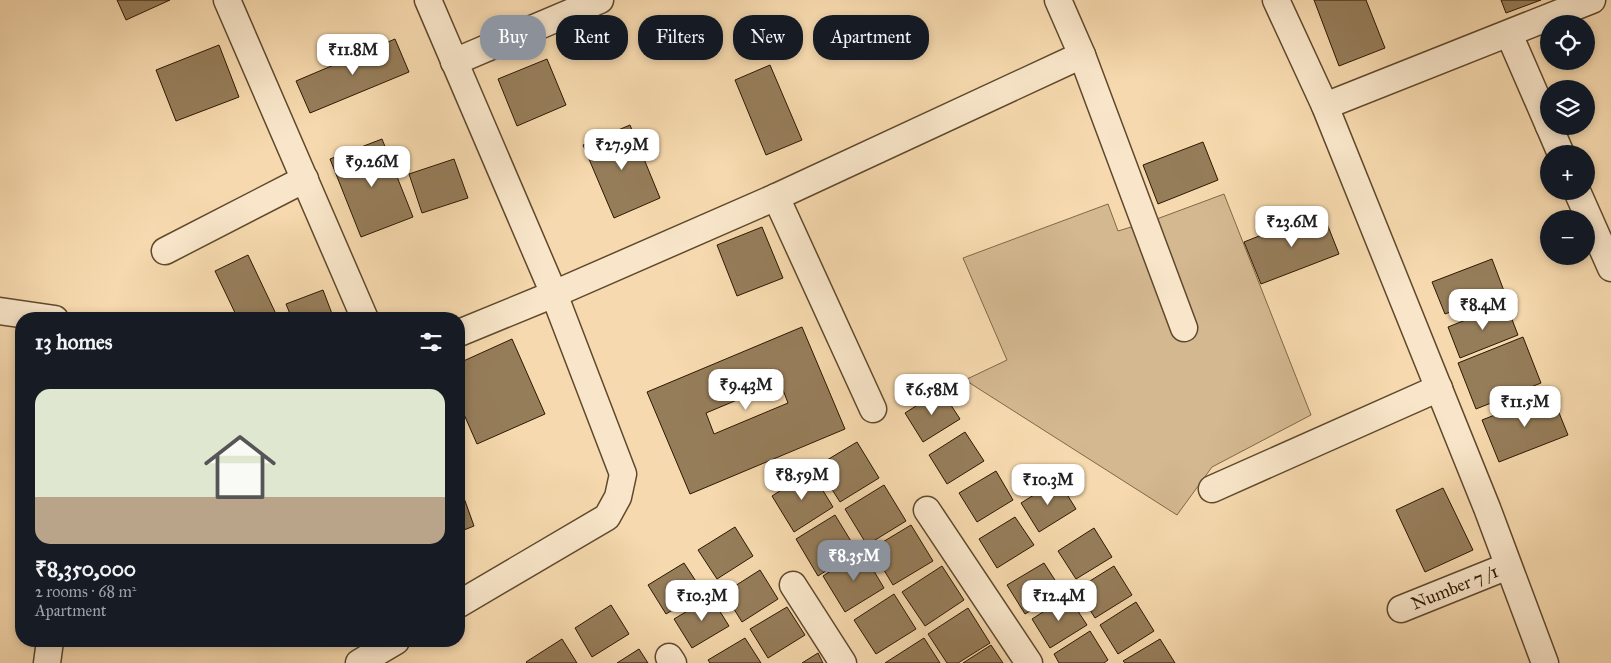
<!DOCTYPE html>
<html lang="en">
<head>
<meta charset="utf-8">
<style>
  body { margin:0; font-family:"IM FELL Great Primer",serif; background:#242831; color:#f1f3f6; height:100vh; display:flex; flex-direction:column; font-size:19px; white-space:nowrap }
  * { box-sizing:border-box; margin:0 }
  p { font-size:16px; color:#9ea1a6 }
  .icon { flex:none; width:28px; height:28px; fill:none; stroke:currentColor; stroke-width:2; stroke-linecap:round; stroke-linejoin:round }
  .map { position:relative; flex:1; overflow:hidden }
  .sheet { position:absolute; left:15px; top:312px; width:450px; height:335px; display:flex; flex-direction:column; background:#171b24; border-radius:20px; box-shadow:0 2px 8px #0003 }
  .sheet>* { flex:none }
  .guide { position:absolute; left:480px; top:15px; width:475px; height:45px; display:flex; gap:10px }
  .tools { position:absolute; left:1540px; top:15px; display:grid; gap:10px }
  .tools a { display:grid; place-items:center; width:55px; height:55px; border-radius:50%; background:#171b24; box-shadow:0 2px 8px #0003; font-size:25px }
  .price { position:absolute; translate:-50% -42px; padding:0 11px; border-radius:10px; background:#fff; color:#222; font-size:16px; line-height:32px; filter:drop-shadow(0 1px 2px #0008) }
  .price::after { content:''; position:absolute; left:50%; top:30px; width:15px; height:11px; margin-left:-8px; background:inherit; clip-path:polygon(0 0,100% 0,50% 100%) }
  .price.active { background:#8c9099; color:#fff }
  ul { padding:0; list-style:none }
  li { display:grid; align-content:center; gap:10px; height:265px; padding:0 20px }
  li+li { border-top:1px solid #363941 }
  li span { display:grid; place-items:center; height:155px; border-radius:15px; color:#555 }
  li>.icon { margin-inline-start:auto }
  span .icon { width:90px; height:90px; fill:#fffc; stroke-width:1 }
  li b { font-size:21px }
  h2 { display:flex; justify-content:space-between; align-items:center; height:60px; padding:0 20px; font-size:21px }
  .tag { padding:0 18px; border-radius:20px; background:#171b24; box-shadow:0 2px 8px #0003; font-size:18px; line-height:45px }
  .tag.active { background:#8c9099; color:#fff }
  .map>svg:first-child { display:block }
  .green { fill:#d4b890; stroke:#806848 }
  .building { fill:#967d5a; stroke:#2d1900; fill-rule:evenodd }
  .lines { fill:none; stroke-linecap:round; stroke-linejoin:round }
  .street-casing { stroke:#5f492c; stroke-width:29 }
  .street { stroke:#f9e6ca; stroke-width:26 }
  .labels { text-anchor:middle; stroke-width:4.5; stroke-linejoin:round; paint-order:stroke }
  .street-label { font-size:18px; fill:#2d1900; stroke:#f9e6ca }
</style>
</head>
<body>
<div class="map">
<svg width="1611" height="663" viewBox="0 0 1611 663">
  <rect width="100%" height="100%" fill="#f6d9ae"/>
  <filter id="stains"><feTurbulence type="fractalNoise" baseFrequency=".004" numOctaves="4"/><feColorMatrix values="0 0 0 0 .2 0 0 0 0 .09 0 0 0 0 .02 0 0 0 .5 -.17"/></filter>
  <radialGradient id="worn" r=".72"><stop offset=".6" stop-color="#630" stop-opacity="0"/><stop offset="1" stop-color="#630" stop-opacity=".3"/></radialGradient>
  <polygon class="green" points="1224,194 1311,415 1212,467 1177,515 965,380 1007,360 963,258 1108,204 1118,231 1154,220"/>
  <g class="building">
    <polygon points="117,0 170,0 126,20"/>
    <polygon points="1314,0 1366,0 1385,48 1339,66"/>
    <polygon points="1501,0 1541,0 1506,13"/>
    <polygon points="395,39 409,72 310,113 296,81"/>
    <polygon points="219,45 239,97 176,121 156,70"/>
    <polygon points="547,59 566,105 517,126 498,79"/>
    <polygon points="770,65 802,140 766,155 735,80"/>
    <polygon points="630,125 660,198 614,218 583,145"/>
    <polygon points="382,139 413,217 361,237 330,159"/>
    <polygon points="1203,142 1218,180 1158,204 1143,165"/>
    <polygon points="454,159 468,198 422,213 409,174"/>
    <polygon points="1322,211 1339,254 1261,284 1244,242"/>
    <polygon points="762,227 783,278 737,296 717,245"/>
    <polygon points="248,255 276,314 266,319 238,319 215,271"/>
    <polygon points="1492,259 1504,291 1445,314 1432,282"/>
    <polygon points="323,290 334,319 292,319 286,304"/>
    <polygon points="1506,304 1518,335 1460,358 1448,327"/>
    <path d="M802 327 845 429 690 494 647 392ZM780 382 788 403 714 434 706 413Z"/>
    <polygon points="1523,337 1541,383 1476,409 1458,363"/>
    <polygon points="512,339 545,414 477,444 459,403 459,363"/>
    <polygon points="941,390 960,419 923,442 905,413"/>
    <polygon points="1551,393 1568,435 1499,462 1482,420"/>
    <polygon points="965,432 984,461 947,484 929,455"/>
    <polygon points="857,442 879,478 840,502 817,466"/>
    <polygon points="811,471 833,507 794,532 772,496"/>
    <polygon points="996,471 1013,500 977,522 959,493"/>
    <polygon points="1058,480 1076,509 1039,532 1021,503"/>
    <polygon points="459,484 474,526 459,532"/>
    <polygon points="884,485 906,521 867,545 845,509"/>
    <polygon points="1443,488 1473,550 1425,572 1396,510"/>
    <polygon points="835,515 857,551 818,576 796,539"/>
    <polygon points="1015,517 1034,545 997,568 979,539"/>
    <polygon points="911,525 933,561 893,585 871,549"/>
    <polygon points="735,527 753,556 717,579 698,550"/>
    <polygon points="1094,528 1112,557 1076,579 1058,551"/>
    <polygon points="862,551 884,588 845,612 823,576"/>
    <polygon points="684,563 703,592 666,614 648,585"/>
    <polygon points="1044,563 1062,591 1025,614 1007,585"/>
    <polygon points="942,566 964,600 925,626 902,592"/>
    <polygon points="1114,566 1132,595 1095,618 1077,589"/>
    <polygon points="760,570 778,599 742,622 724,593"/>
    <polygon points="894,594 916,629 876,654 854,620"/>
    <polygon points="1068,596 1087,625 1050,648 1032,619"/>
    <polygon points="711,597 729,626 692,648 674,619"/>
    <polygon points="1136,602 1154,631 1118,654 1100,625"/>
    <polygon points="611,605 629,634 592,657 575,628"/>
    <polygon points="787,607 805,635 768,658 750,629"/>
    <polygon points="968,608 990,643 958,663 947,663 928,634"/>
    <polygon points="1090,631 1108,660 1104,663 1059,663 1054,654"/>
    <polygon points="745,638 761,663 710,663 708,660"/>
    <polygon points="924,638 940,663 885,663"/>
    <polygon points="562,639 577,663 527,663 526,662"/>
    <polygon points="1160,639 1175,663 1125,663 1123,661"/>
    <polygon points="991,645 1003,663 963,663"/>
    <polygon points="639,649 648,663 617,663"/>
    <polygon points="818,653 823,663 802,663"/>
  </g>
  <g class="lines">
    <defs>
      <g id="street">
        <polyline points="227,0 365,319"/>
        <polyline points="428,0 554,294 623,474 618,497 607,517 459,604"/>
        <polyline points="1058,0 1082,55 1184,328"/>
        <polyline points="1276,0 1325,106 1487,508 1545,663"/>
        <polyline points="1509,34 1549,126"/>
        <polyline points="454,62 600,0"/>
        <polyline points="1325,106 1592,0"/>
        <polyline points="1549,126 1561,154"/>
        <polyline points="1577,191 1611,268"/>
        <polyline points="165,251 305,179"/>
        <polyline points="0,311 55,319"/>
        <polyline points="459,333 554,294 776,197"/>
        <polyline points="873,409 776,197 1082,55"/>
        <polyline points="1212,489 1439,388"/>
        <polyline points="927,510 1029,663"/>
        <polyline points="793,585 843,663"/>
        <path id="s1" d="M1401 609 1508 566"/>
        <polyline points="669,657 673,663"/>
        <polyline points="47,663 50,641"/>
        <polyline points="359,663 396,641"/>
      </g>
    </defs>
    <use href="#street" class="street-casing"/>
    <use href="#street" class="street"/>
  </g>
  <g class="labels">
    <g class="street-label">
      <text dy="6" stroke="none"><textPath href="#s1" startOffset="58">Number 7 /1</textPath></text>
    </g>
  </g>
  <rect width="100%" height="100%" filter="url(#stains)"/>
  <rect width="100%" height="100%" fill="url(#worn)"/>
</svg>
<div class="tools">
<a><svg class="icon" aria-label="locate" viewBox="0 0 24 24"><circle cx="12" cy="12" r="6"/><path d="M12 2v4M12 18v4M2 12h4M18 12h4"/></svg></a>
<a><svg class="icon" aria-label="layers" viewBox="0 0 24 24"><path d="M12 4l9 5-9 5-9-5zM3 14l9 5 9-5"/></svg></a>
<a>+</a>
<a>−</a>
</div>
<b class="price" style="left:353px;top:76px">₹11.8M</b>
<b class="price" style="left:622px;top:171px">₹27.9M</b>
<b class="price" style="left:372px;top:188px">₹9.26M</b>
<b class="price" style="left:1292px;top:248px">₹23.6M</b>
<b class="price" style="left:1483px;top:331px">₹8.4M</b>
<b class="price" style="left:746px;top:411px">₹9.43M</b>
<b class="price" style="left:932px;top:416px">₹6.58M</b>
<b class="price" style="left:1525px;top:428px">₹11.5M</b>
<b class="price" style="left:802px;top:501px">₹8.59M</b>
<b class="price" style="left:1048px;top:506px">₹10.3M</b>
<b class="price active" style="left:854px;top:582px">₹8.35M</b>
<b class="price" style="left:702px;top:622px">₹10.3M</b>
<b class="price" style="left:1059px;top:622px">₹12.4M</b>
<div class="guide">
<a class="tag active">Buy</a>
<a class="tag">Rent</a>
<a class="tag">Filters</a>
<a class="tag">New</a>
<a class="tag">Apartment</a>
</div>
<section class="sheet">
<h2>13 homes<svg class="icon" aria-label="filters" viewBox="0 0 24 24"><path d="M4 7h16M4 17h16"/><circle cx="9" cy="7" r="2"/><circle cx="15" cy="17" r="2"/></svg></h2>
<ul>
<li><span style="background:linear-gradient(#dfe7d0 70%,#b9a48a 0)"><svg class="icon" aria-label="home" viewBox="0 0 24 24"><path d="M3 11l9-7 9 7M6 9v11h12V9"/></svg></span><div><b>₹8,350,000</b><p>2 rooms · 68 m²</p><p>Apartment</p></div></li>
</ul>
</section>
</div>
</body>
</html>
